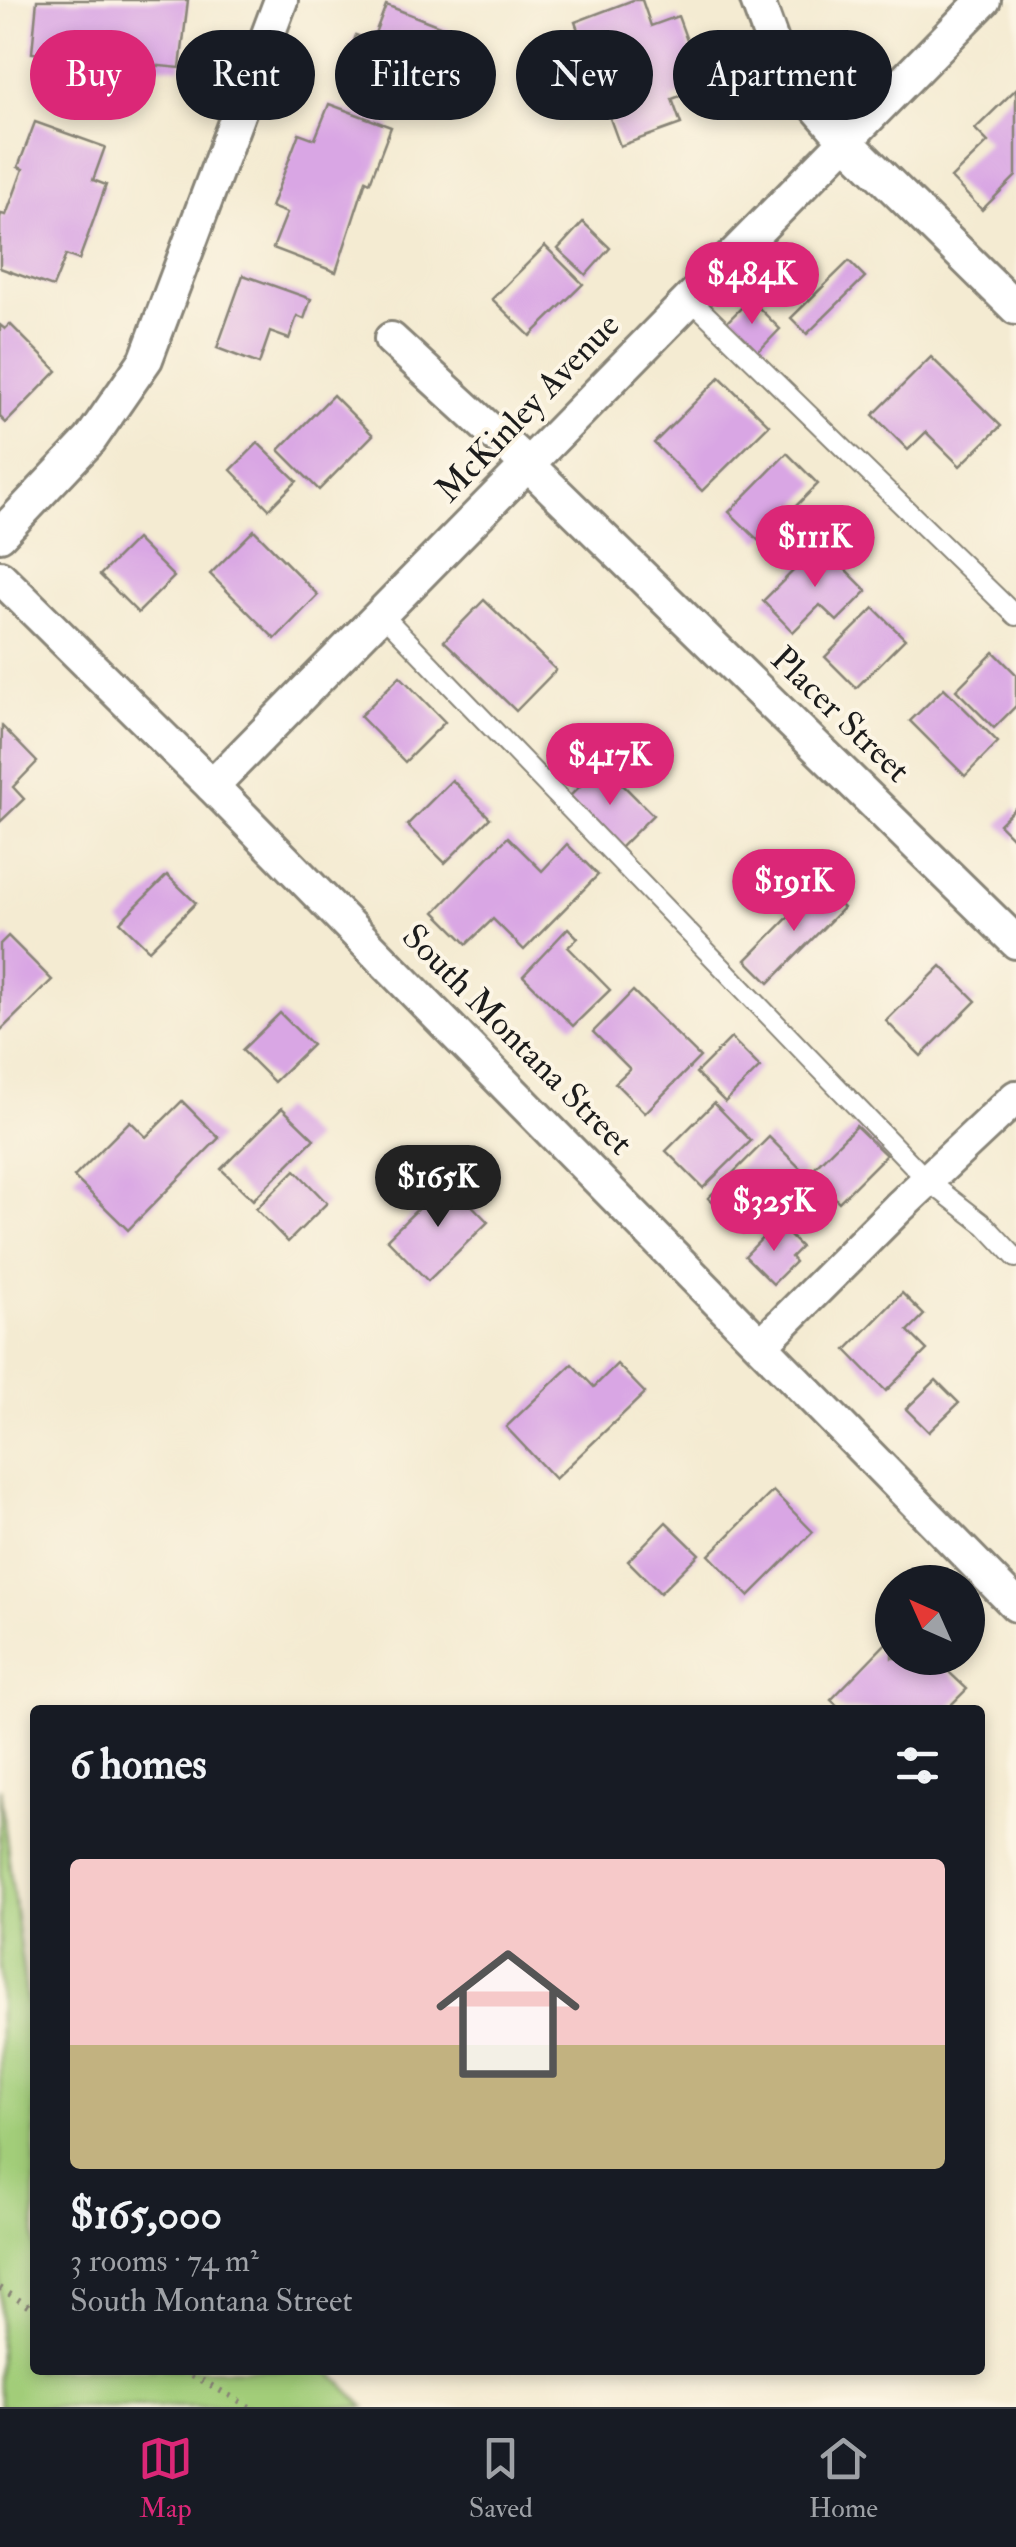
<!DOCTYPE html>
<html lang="en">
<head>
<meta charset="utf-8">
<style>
  body { margin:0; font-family:"IM FELL Double Pica",serif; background:#242831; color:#f1f3f6; height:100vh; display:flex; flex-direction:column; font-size:38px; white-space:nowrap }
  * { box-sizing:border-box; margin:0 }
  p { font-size:32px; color:#9ea1a6 }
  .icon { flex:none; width:55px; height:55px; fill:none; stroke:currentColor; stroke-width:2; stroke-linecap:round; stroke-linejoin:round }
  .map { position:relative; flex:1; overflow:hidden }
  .sheet { position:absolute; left:30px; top:1705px; width:955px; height:670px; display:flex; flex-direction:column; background:#171b24; border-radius:10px; box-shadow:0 5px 15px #0003 }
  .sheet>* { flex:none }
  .top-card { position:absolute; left:30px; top:30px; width:958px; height:90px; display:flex; gap:20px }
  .needle { width:65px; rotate:315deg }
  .controls { position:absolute; left:875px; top:1565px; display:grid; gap:20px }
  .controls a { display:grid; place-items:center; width:110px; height:110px; border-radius:50%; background:#171b24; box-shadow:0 5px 15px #0003; font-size:50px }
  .price { position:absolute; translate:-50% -85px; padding:0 22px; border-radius:35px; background:#db2777; color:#fff; font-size:32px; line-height:65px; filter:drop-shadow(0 2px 5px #0008) }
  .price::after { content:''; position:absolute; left:50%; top:60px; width:30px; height:22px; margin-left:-15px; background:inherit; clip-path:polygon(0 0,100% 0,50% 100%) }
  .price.active { background:#222; color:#fff }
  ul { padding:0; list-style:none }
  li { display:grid; align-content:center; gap:20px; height:530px; padding:0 40px }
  li span { display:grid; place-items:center; height:310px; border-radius:10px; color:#555 }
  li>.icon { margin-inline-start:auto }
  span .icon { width:180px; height:180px; fill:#fffc; stroke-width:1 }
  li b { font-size:42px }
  h2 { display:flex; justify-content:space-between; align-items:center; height:120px; padding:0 40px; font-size:42px }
  .pill { padding:0 35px; border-radius:45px; background:#171b24; box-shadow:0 5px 15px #0003; font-size:35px; line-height:90px }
  .pill.active { background:#db2777; color:#fff }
  .dock { display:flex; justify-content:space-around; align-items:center; height:140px; border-top:2px solid #363941; background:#171b24; font-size:28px; color:#9ea1a6 }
  .dock a { display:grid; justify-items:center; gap:5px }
  .dock .active { color:#db2777 }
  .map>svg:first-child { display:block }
  .green { fill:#a2cd79; stroke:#5f744a; stroke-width:2.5 }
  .building { fill:#d9a6e4 }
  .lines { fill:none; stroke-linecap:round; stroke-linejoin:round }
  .lane-casing { stroke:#888477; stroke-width:22 }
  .street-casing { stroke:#888477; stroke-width:38 }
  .path { stroke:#888477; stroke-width:6; stroke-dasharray:2.5 8; stroke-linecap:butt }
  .lane { stroke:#fff; stroke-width:18 }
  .street { stroke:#fff; stroke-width:32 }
  .labels { text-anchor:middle; stroke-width:8; stroke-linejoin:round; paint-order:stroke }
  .street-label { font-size:35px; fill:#1c1c1c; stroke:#fcf5e5 }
</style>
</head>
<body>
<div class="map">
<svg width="1016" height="2407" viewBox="0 0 1016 2407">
  <rect width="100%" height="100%" fill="#fcf5e5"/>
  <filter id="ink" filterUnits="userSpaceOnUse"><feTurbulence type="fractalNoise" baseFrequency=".01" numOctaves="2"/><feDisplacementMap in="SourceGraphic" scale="20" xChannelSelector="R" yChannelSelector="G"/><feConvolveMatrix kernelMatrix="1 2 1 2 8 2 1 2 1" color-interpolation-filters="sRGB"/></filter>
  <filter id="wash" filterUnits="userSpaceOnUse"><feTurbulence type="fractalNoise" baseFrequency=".0048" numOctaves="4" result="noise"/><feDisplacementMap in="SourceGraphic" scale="40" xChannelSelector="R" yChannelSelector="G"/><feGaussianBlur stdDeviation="2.25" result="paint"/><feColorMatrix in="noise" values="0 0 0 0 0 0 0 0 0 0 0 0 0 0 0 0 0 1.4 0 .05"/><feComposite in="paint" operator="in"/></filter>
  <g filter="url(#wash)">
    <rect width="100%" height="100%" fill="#f4ebd2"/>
    <polygon class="green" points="0,1788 35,2067 35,2370 328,2370 365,2407 0,2407"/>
    <g id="blocks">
      <g class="building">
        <polygon points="37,0 188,0 180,68 129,63 129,56 84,51 83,58 32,53"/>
        <polygon points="633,0 642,0 651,26 678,16 704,87 672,99 681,124 620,146 575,22"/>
        <polygon points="386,5 450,30 431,81 423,78 414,100 342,73 356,35 372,41"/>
        <polygon points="1016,89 1016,176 982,210 951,178 988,142 975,129"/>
        <polygon points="329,104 391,127 370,182 366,180 336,272 273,248 287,213 271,207 299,133 315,139"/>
        <polygon points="35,122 105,147 93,180 106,185 94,219 79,260 66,255 53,287 0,268 0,218 1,214 6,215 15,191 23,169 18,167"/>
        <polygon points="583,222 610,248 586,275 558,249"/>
        <polygon points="545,246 583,284 530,336 492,299"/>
        <polygon points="849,261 865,277 807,334 791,318"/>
        <polygon points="243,275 311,299 304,319 297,316 289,339 270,332 259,364 217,348"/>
        <polygon points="750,299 780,329 755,355 724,325"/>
        <polygon points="10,324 57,371 6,423 0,417 0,325 5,329"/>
        <polygon points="931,357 1001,426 960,466 926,432 908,450 873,415"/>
        <polygon points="720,377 769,425 702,491 654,443"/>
        <polygon points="333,395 373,435 319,490 279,450"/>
        <polygon points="258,443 297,481 269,509 231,470"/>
        <polygon points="787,453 818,484 760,542 729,512"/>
        <polygon points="254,530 318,595 275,639 210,574"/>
        <polygon points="136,539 174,577 138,613 100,575"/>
        <polygon points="820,544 867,591 837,621 820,605 793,632 763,601"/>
        <polygon points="484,600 556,670 516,711 444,641"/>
        <polygon points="874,608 905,639 856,688 825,657"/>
        <polygon points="994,652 1016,674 1016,706 994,728 956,690"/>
        <polygon points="400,676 445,722 405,762 360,716"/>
        <polygon points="944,688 998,742 965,776 910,721"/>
        <polygon points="2,726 37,762 13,787 24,799 0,822"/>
        <polygon points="602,764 653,815 617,851 566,800"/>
        <polygon points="452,780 490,818 445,863 407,825"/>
        <polygon points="1016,807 1016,841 999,824"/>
        <polygon points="508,837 542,871 567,844 598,875 524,950 493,919 467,944 435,912"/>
        <polygon points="167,875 196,903 149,950 120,922"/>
        <polygon points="820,885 843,908 769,983 746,960"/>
        <polygon points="568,928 578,938 568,947 610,990 573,1026 523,976"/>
        <polygon points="8,936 52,980 0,1031 0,944"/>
        <polygon points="941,966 976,1001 921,1056 886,1021"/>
        <polygon points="633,991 700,1057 645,1113 615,1083 630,1069 593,1032"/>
        <polygon points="280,1013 312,1045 274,1082 242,1050"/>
        <polygon points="731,1038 760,1067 725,1102 696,1073"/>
        <polygon points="182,1101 219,1138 128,1230 74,1177 130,1121 146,1137"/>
        <polygon points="714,1103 751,1141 703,1188 666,1151"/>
        <polygon points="282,1108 314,1139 253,1200 221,1169"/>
        <polygon points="856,1126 886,1155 839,1202 810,1172"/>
        <polygon points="769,1137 804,1172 743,1233 708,1198"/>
        <polygon points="295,1170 327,1203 288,1242 256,1209"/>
        <polygon points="447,1180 488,1222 428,1281 387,1239"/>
        <polygon points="777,1223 801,1247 791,1257 795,1262 773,1284 745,1256"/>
        <polygon points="902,1293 924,1315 908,1331 927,1350 886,1391 846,1350"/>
        <polygon points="572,1364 594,1387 617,1364 645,1393 555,1479 506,1427"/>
        <polygon points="936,1380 959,1403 929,1432 906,1409"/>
        <polygon points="773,1491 813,1532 749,1596 709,1555"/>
        <polygon points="666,1522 699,1554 660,1593 628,1561"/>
        <polygon points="892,1637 892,1658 912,1658 920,1665 927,1658 934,1658 967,1689 946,1710 842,1710 831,1700"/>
      </g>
    </g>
  </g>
  <g filter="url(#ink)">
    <use href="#blocks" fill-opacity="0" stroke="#888477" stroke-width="2.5"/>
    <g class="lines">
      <defs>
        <g id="lane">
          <polyline points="690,299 1016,616"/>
          <polyline points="381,613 927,1180 986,1226 1016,1258"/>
        </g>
        <g id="street">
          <polyline points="757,0 781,66 845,140 1016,308"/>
          <polyline points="391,339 527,464 1016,942"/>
          <polyline points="0,535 90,440 146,359 281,0"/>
          <polyline points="0,577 212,786 1016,1605"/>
          <polyline points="212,786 984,0"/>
          <polyline points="762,1344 898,1208 1016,1097"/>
        </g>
      </defs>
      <use href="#lane" class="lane-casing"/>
      <use href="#street" class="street-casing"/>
      <g class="path">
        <polyline points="0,2288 35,2310"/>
        <polyline points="183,2370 250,2407"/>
      </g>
      <use href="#lane" class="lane"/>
      <use href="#street" class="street"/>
    </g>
  </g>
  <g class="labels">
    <g class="street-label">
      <text transform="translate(527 407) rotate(-46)" y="12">McKinley Avenue</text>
      <text transform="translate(841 714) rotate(44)" y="12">Placer Street</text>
      <text transform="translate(518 1039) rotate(45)" y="12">South Montana Street</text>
    </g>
  </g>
</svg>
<div class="controls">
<a><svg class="needle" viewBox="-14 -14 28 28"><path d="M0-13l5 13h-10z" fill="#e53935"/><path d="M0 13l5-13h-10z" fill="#9ea1a6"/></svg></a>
</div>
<b class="price" style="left:752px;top:327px">$484K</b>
<b class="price" style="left:815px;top:590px">$111K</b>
<b class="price" style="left:610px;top:808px">$417K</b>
<b class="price" style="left:794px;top:934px">$191K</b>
<b class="price active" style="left:438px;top:1230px">$165K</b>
<b class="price" style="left:774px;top:1254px">$325K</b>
<div class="top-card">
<a class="pill active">Buy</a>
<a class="pill">Rent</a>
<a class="pill">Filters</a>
<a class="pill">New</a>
<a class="pill">Apartment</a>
</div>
<section class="sheet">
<h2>6 homes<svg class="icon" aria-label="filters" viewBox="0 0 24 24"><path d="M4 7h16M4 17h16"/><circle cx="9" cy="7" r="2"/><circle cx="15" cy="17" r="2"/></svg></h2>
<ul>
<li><span style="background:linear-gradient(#f6c9c9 60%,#c2b280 0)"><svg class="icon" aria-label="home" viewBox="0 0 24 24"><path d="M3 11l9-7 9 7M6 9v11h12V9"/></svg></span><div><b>$165,000</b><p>3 rooms · 74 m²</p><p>South Montana Street</p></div></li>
</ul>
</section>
</div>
<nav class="dock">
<a class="active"><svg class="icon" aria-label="map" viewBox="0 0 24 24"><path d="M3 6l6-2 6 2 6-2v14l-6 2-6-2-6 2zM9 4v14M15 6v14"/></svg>Map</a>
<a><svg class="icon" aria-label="saved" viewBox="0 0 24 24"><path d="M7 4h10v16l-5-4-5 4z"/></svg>Saved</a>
<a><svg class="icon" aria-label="home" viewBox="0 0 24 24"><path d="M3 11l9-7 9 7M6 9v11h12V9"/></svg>Home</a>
</nav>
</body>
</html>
